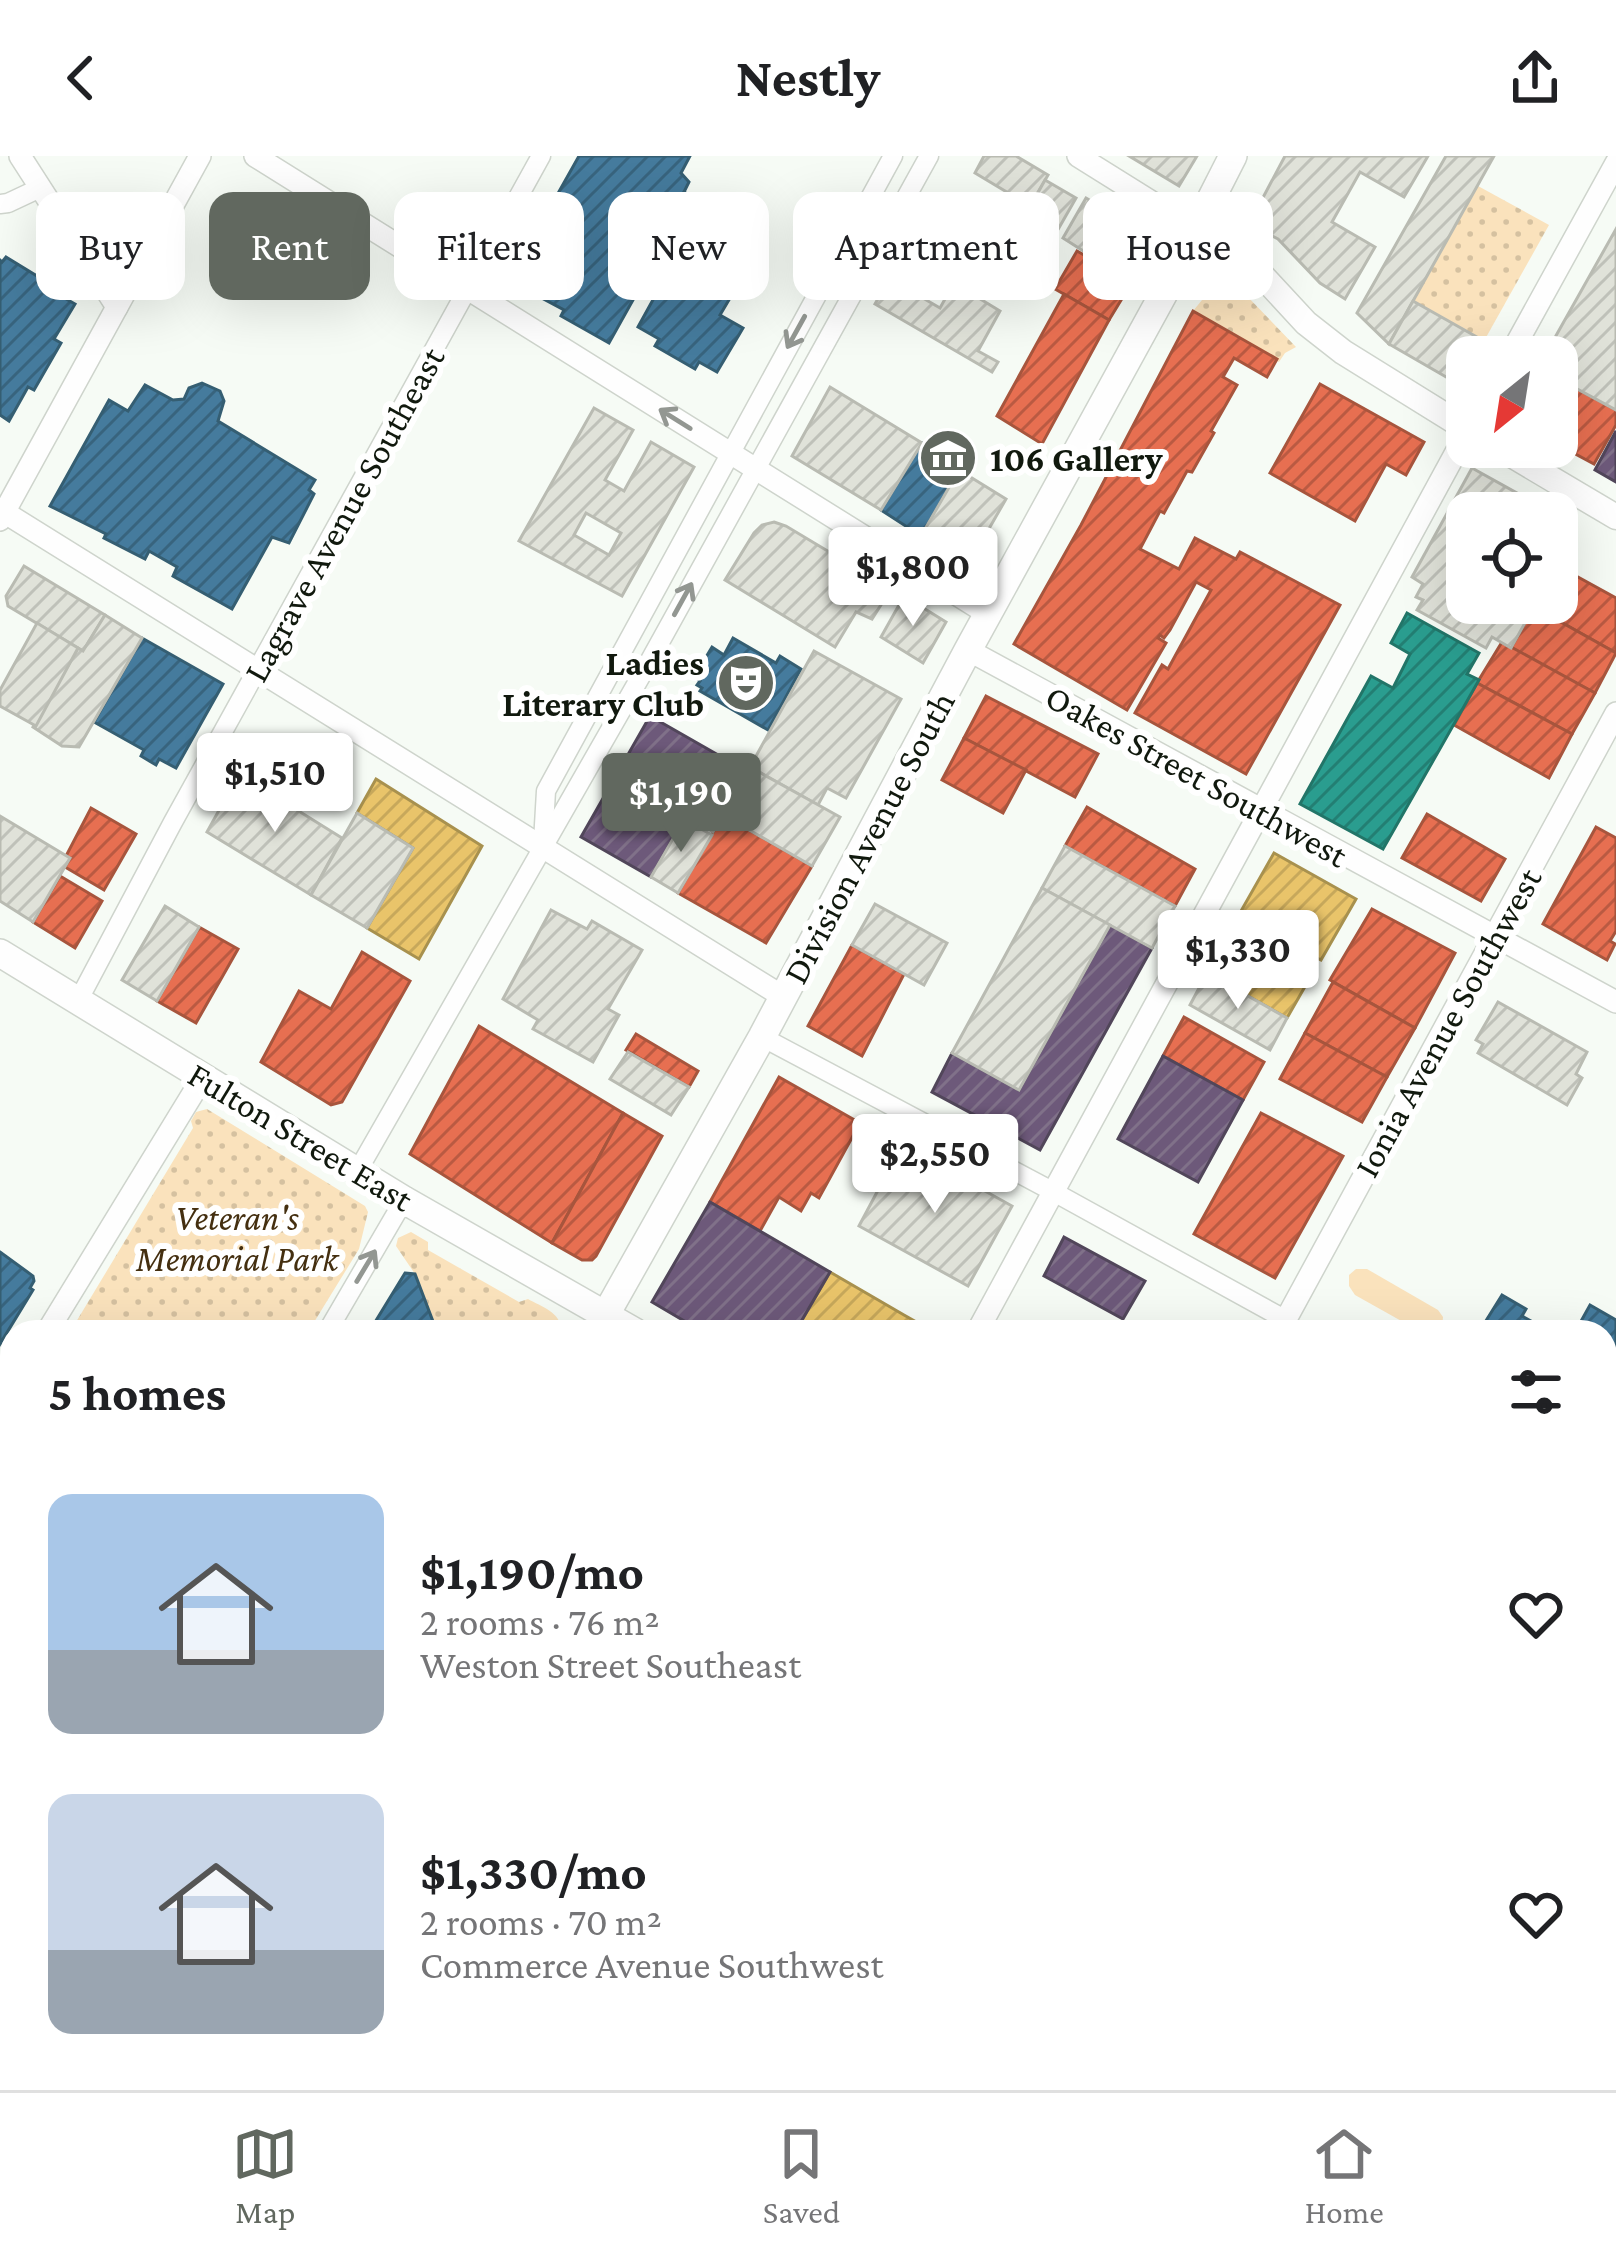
<!DOCTYPE html>
<html lang="en">
<head>
<meta charset="utf-8">
<style>
  body { margin:0; font-family:"Crimson Pro",serif; background:#f6f6f6; color:#202124; height:100vh; display:flex; flex-direction:column; font-size:45px; white-space:nowrap }
  * { box-sizing:border-box; margin:0 }
  p { font-size:39px; color:#757577 }
  .icon { flex:none; width:66px; height:66px; fill:none; stroke:currentColor; stroke-width:2; stroke-linecap:round; stroke-linejoin:round }
  .map { position:relative; flex:1; overflow:hidden }
  .details { position:absolute; left:0px; top:1164px; width:1617px; height:771px; display:flex; flex-direction:column; background:#fff; border-radius:36px 36px 0 0; box-shadow:0 12px 48px #0002 }
  .details>* { flex:none }
  .hud { position:absolute; left:36px; top:36px; width:1545px; height:108px; display:flex; gap:24px }
  .needle { width:78px; rotate:210deg }
  .controls { position:absolute; left:1446px; top:180px; display:grid; gap:24px }
  .controls a { display:grid; place-items:center; width:132px; height:132px; border-radius:24px; background:#fff; box-shadow:0 12px 48px #0002; font-size:60px }
  .price { position:absolute; translate:-50% -102px; padding:0 27px; border-radius:12px; background:#fff; color:#222; font-size:39px; line-height:78px; filter:drop-shadow(0 3px 6px #0008) }
  .price::after { content:''; position:absolute; left:50%; top:72px; width:36px; height:27px; margin-left:-18px; background:inherit; clip-path:polygon(0 0,100% 0,50% 100%) }
  .price.current { background:#61685f; color:#fff }
  ul { padding:0; list-style:none }
  li { display:flex; align-items:center; gap:36px; height:300px; padding:0 48px }
  li span { display:grid; place-items:center; flex:none; width:336px; height:240px; border-radius:24px; color:#555 }
  li>.icon { margin-inline-start:auto }
  span .icon { width:144px; height:144px; fill:#fffc; stroke-width:1 }
  li b { font-size:51px }
  h2 { display:flex; justify-content:space-between; align-items:center; height:144px; padding:0 48px; font-size:51px }
  .chip { padding:0 42px; border-radius:24px; background:#fff; box-shadow:0 12px 48px #0002; font-size:42px; line-height:108px }
  .chip.current { background:#61685f; color:#fff }
  header { display:flex; justify-content:space-between; align-items:center; height:156px; padding:0 48px; background:#fff; font-size:54px; font-weight:700 }
  .tabs { display:flex; justify-content:space-around; align-items:center; height:168px; border-top:3px solid #e0e0e0; background:#fff; font-size:33px; color:#757577 }
  .tabs a { display:grid; justify-items:center; gap:6px }
  .tabs .current { color:#61685f }
  .map>svg:first-child { display:block }
  .grass { fill:#fae2bc }
  .park { fill:url(#park-dots) }
  .homes { fill:url(#homes-hatch); stroke:#a8914e; stroke-width:3 }
  .shops { fill:url(#shops-hatch); stroke:#a7553d; stroke-width:3 }
  .offices { fill:url(#offices-hatch); stroke:#51465a; stroke-width:3 }
  .schools { fill:url(#schools-hatch); stroke:#227568; stroke-width:3 }
  .public { fill:url(#public-hatch); stroke:#355e72; stroke-width:3 }
  .building { fill:url(#building-hatch); stroke:#b9bbb2; stroke-width:3; fill-rule:evenodd }
  .lines { fill:none; stroke-linecap:round; stroke-linejoin:round }
  .minor-casing { stroke:#ced4cc; stroke-width:21 }
  .tertiary-casing { stroke:#ced4cc; stroke-width:24 }
  .secondary-casing { stroke:#ced4cc; stroke-width:27 }
  .primary-casing { stroke:#ced4cc; stroke-width:30 }
  .minor { stroke:#fefefe; stroke-width:18 }
  .tertiary { stroke:#fefefe; stroke-width:21 }
  .secondary { stroke:#fefefe; stroke-width:24 }
  .primary { stroke:#fefefe; stroke-width:27 }
  .oneway { stroke:#939792 }
  .labels { text-anchor:middle; stroke-width:12; stroke-linejoin:round; paint-order:stroke }
  .poi-label { font-size:36px; font-weight:bold; fill:#11190e; stroke:#fff; text-anchor:start }
  .street-label { font-size:36px; fill:#11190e; stroke:#fff }
  .park-label { font-size:36px; font-style:italic; fill:#442f10; stroke:#fff }
</style>
</head>
<body>
<header><svg class="icon" aria-label="back" viewBox="0 0 24 24"><path d="M15 5l-7 7 7 7"/></svg>Nestly<svg class="icon" aria-label="share" viewBox="0 0 24 24"><path d="M12 15V3M7 8l5-5 5 5M5 13v7h14v-7"/></svg></header>
<div class="map">
<svg width="1616" height="1934" viewBox="0 0 1616 1934">
  <defs>
    <pattern id="park-dots" width="8" height="8" patternUnits="userSpaceOnUse" patternTransform="scale(3)"><rect width="8" height="8" fill="#fae2bc"/><path d="M2 2h.1M6 6h.1" fill="none" stroke="#d5c1a0" stroke-width="1.8" stroke-linecap="round"/></pattern>
    <pattern id="homes-hatch" width="6" height="6" patternUnits="userSpaceOnUse" patternTransform="scale(3)"><rect width="6" height="6" fill="#e9c46a"/><path d="M-1 1l2-2M0 6l6-6M5 7l2-2" fill="none" stroke="#c7a85b"/></pattern>
    <pattern id="shops-hatch" width="6" height="6" patternUnits="userSpaceOnUse" patternTransform="scale(3)"><rect width="6" height="6" fill="#e76f51"/><path d="M-1 1l2-2M0 6l6-6M5 7l2-2" fill="none" stroke="#ba5a42"/></pattern>
    <pattern id="offices-hatch" width="6" height="6" patternUnits="userSpaceOnUse" patternTransform="scale(3)"><rect width="6" height="6" fill="#6d597a"/><path d="M-1 1l2-2M0 6l6-6M5 7l2-2" fill="none" stroke="#807189"/></pattern>
    <pattern id="schools-hatch" width="6" height="6" patternUnits="userSpaceOnUse" patternTransform="scale(3)"><rect width="6" height="6" fill="#2a9d8f"/><path d="M-1 1l2-2M0 6l6-6M5 7l2-2" fill="none" stroke="#237f73"/></pattern>
    <pattern id="public-hatch" width="6" height="6" patternUnits="userSpaceOnUse" patternTransform="scale(3)"><rect width="6" height="6" fill="#457b9d"/><path d="M-1 1l2-2M0 6l6-6M5 7l2-2" fill="none" stroke="#38647e"/></pattern>
    <pattern id="building-hatch" width="6" height="6" patternUnits="userSpaceOnUse" patternTransform="scale(3)"><rect width="6" height="6" fill="#e0e2d9"/><path d="M-1 1l2-2M0 6l6-6M5 7l2-2" fill="none" stroke="#bfc1b9"/></pattern>
  </defs>
  <rect width="100%" height="100%" fill="#f6fbf5"/>
  <polygon class="grass" points="1356,1113 1367,1113 1438,1154 1443,1161 1442,1172 1437,1176 1421,1176 1355,1139 1349,1130 1349,1119"/>
  <g class="park">
    <polygon points="1478,30 1549,69 1484,185 1413,145"/>
    <polygon points="1223,130 1246,139 1296,191 1285,197 1279,206 1193,155 1211,133"/>
    <polygon points="207,953 365,1050 368,1056 359,1093 308,1176 70,1176 193,972 191,965 196,956"/>
    <path d="M411 1076 428 1086V1094L519 1146 528 1143C542 1151 563 1157 561 1176H437L415 1118 396 1090 398 1082Z"/>
  </g>
  <g class="homes">
    <polygon points="376,623 482,690 419,803 367,772 413,692 357,657"/>
    <polygon points="1274,697 1356,743 1321,804 1237,762"/>
    <polygon points="1242,771 1272,789 1268,795 1286,805 1290,798 1307,807 1302,815 1311,820 1287,862 1207,817 1232,773 1238,777"/>
    <polygon points="830,1116 904,1159 934,1176 795,1176"/>
  </g>
  <g class="shops">
    <polygon points="1077,95 1132,126 1109,164 1055,133"/>
    <polygon points="1064,138 1109,164 1042,288 997,260"/>
    <polygon points="1193,155 1277,203 1267,221 1234,202 1223,221 1237,229 1211,275 1214,277 1192,316 1187,315 1164,357 1160,355 1140,393 1179,413 1195,382 1236,403 1240,396 1340,449 1246,618 1135,557 1162,509 1168,513 1211,434 1196,426 1170,474 1164,482 1160,479 1158,482 1166,487 1127,554 1014,488 1081,369"/>
    <polygon points="1557,222 1616,254 1616,269 1594,308 1557,288"/>
    <polygon points="1320,228 1424,286 1406,319 1386,308 1355,365 1270,317"/>
    <polygon points="1558,410 1616,442 1616,497 1534,451 1536,447 1557,447"/>
    <polygon points="1534,451 1616,497 1595,537 1511,492"/>
    <polygon points="1502,486 1595,537 1572,578 1477,527"/>
    <polygon points="1477,527 1572,578 1549,622 1454,569"/>
    <polygon points="986,540 1098,598 1075,641 964,582"/>
    <polygon points="964,582 1026,614 1003,657 942,624"/>
    <polygon points="1087,651 1195,713 1175,750 1065,690"/>
    <polygon points="91,652 136,678 104,734 65,711 70,702 66,700"/>
    <polygon points="1427,658 1505,703 1481,745 1402,702"/>
    <polygon points="723,659 812,710 766,787 678,737"/>
    <polygon points="1596,671 1616,682 1616,775 1610,785 1615,788 1607,804 1543,768"/>
    <polygon points="60,720 102,745 75,792 33,766"/>
    <polygon points="1372,753 1455,797 1415,872 1330,824"/>
    <polygon points="199,771 238,793 196,867 157,845"/>
    <polygon points="852,789 904,818 862,900 808,870"/>
    <polygon points="362,796 410,825 342,946 331,949 261,906 299,835 331,853"/>
    <polygon points="1333,826 1415,872 1387,921 1305,877"/>
    <polygon points="1184,861 1264,906 1243,944 1163,900"/>
    <polygon points="479,870 623,957 552,1087 410,998"/>
    <polygon points="1305,877 1387,921 1362,966 1280,923"/>
    <polygon points="636,878 698,915 689,931 626,894"/>
    <polygon points="779,921 860,967 819,1042 811,1037 801,1055 779,1041 760,1075 710,1046"/>
    <polygon points="623,957 662,980 596,1100 592,1104 582,1104 552,1087"/>
    <polygon points="1261,957 1343,1000 1275,1122 1194,1078"/>
    <polygon points="1615,1801 1616,1934 1588,1934 1581,1923 1605,1923 1605,1808"/>
  </g>
  <g class="offices">
    <polygon points="1616,275 1616,326 1595,314"/>
    <polygon points="650,560 720,600 651,721 581,681"/>
    <polygon points="1110,769 1152,792 1040,994 932,936 952,897 1019,934"/>
    <polygon points="1163,900 1243,944 1198,1026 1118,983"/>
    <polygon points="710,1046 830,1116 795,1176 703,1176 652,1146"/>
    <polygon points="1064,1081 1145,1125 1123,1163 1044,1120"/>
    <polygon points="612,1923 728,1923 732,1934 619,1934 609,1928"/>
    <polygon points="806,1923 917,1923 890,1934 810,1934"/>
    <polygon points="1133,1923 1199,1923 1203,1934 1138,1934"/>
    <polygon points="1275,1923 1360,1923 1365,1934 1294,1934 1292,1930 1280,1934"/>
  </g>
  <g class="schools">
    <polygon points="1407,457 1479,497 1467,518 1479,524 1383,693 1300,648 1371,520 1393,532 1410,498 1391,487"/>
    <polygon points="241,1923 328,1923 346,1934 223,1934 227,1927 238,1933"/>
  </g>
  <g class="public">
    <polygon points="579,0 690,0 681,17 689,26 684,36 691,40 609,187 561,160 564,154 508,124 550,49 576,63 581,55 556,41"/>
    <polygon points="698,80 749,110 720,159 743,172 717,216 699,206 695,213 655,190 659,183 638,171 660,131 667,135"/>
    <polygon points="6,101 50,128 47,132 75,148 54,183 61,187 34,234 28,231 9,265 0,259 0,104 2,106"/>
    <polygon points="202,227 220,235 224,245 218,265 315,324 309,334 314,338 289,387 272,381 232,453 173,420 177,411 149,395 145,403 104,382 106,378 50,350 109,244 128,255 145,229 173,244 184,243 189,232"/>
    <polygon points="922,287 938,296 942,291 965,304 921,380 881,354"/>
    <polygon points="142,482 223,528 176,612 159,603 156,609 141,600 144,594 94,566"/>
    <polygon points="733,482 776,507 780,500 801,513 768,574 700,535 702,532 697,529 700,525 694,521 712,491 724,499"/>
    <polygon points="0,1096 33,1120 34,1125 30,1132 33,1134 0,1188"/>
    <polygon points="405,1117 415,1118 437,1176 369,1176"/>
    <polygon points="1502,1139 1526,1153 1522,1160 1551,1176 1479,1176"/>
    <polygon points="1590,1149 1616,1164 1616,1587 1605,1607 1605,1176 1575,1176"/>
    <polygon points="12,1528 12,1647 9,1645 6,1649 0,1646 0,1547"/>
    <polygon points="37,1923 153,1923 147,1934 57,1934"/>
    <polygon points="1444,1923 1581,1923 1588,1934 1448,1934"/>
  </g>
  <g class="building">
    <polygon points="984,0 1016,0 1048,19 1030,50 975,17"/>
    <polygon points="1129,0 1197,0 1179,30"/>
    <polygon points="1285,0 1428,0 1404,41 1360,16 1332,66 1375,91 1345,143 1320,127 1278,83 1249,68"/>
    <polygon points="1446,0 1494,0 1389,188 1357,157"/>
    <polygon points="1045,24 1076,42 1056,77 1025,60"/>
    <polygon points="1086,42 1157,83 1132,126 1063,82"/>
    <polygon points="1616,73 1616,254 1557,222 1557,201 1544,201"/>
    <polygon points="894,115 920,132 916,138 940,152 954,127 1000,155 978,195 998,206 992,216 875,148"/>
    <polygon points="1413,145 1484,185 1475,201 1467,201 1467,216 1460,229 1389,188"/>
    <polygon points="830,231 922,287 881,354 792,300"/>
    <path d="M594 252 633 274 605 324 624 335 651 286 694 311 622 440 519 385ZM586 357 621 377 609 399 574 379Z"/>
    <polygon points="1472,312 1553,357 1467,357 1467,447 1536,447 1511,492 1492,481 1486,492 1417,454 1423,444 1416,441 1423,428 1412,421"/>
    <polygon points="959,314 1006,343 967,411 921,380"/>
    <polygon points="774,366 786,370 891,433 872,463 856,456 835,491 725,424 754,377 762,369"/>
    <polygon points="24,410 105,459 83,495 8,450 6,440"/>
    <polygon points="904,440 946,466 923,507 881,481"/>
    <polygon points="105,459 142,482 79,591 62,590 33,571 78,492 83,495"/>
    <polygon points="37,467 78,492 36,570 0,550 0,534"/>
    <polygon points="814,495 901,543 846,642 827,632 818,649 750,611"/>
    <polygon points="720,600 748,615 713,676 686,660"/>
    <polygon points="750,611 840,661 812,710 723,659"/>
    <polygon points="239,618 342,682 311,739 207,676"/>
    <polygon points="357,657 413,692 367,772 311,739"/>
    <polygon points="0,660 70,702 33,766 0,745"/>
    <polygon points="686,660 694,665 692,668 712,679 678,737 651,721"/>
    <polygon points="1065,690 1175,750 1152,792 1042,732"/>
    <polygon points="1042,732 1110,769 1019,934 952,897"/>
    <polygon points="875,748 947,787 924,829 852,789"/>
    <polygon points="165,750 199,771 157,845 122,824"/>
    <polygon points="551,754 587,773 592,765 642,794 608,853 619,859 593,906 533,873 538,864 503,843"/>
    <polygon points="1207,817 1287,862 1270,894 1190,849"/>
    <polygon points="1498,846 1587,896 1576,918 1582,922 1567,949 1478,897 1483,888 1476,884"/>
    <polygon points="628,896 689,931 671,959 610,923"/>
    <polygon points="902,989 1012,1050 968,1130 859,1070"/>
    <polygon points="512,1923 600,1923 609,1928 606,1934 505,1934"/>
  </g>
  <g class="lines">
    <defs>
      <g id="minor">
        <polyline points="0,48 8,47 40,32"/>
        <polyline points="543,686 546,635 893,0"/>
        <polyline points="78,845 173,666 541,0"/>
        <polyline points="762,881 1052,1035 1286,1164"/>
        <polyline points="357,1016 649,506 929,0"/>
        <polyline points="327,1176 404,1044"/>
        <polyline points="1605,1694 1616,1674"/>
        <polyline points="765,1923 769,1934"/>
        <polyline points="1102,1923 1106,1934"/>
      </g>
      <g id="tertiary">
        <polyline points="20,0 117,151"/>
        <polyline points="255,0 988,458"/>
        <polyline points="1078,0 1198,75"/>
        <polyline points="1509,201 1616,7"/>
        <polyline points="4,356 782,840"/>
        <polyline points="0,364 200,0"/>
        <polyline points="968,494 1616,846"/>
        <polyline points="47,1176 203,921"/>
        <polyline points="977,1176 1467,276"/>
        <polyline points="1279,1176 1616,557"/>
        <polyline points="1,1251 12,1233"/>
        <polyline points="0,1479 12,1459"/>
        <polyline points="0,1685 12,1692"/>
        <polyline points="404,1923 423,1934"/>
        <polyline points="464,1934 470,1923"/>
        <polyline points="957,1934 983,1923"/>
      </g>
      <g id="secondary">
        <polyline points="1198,75 1233,95 1257,114 1306,167 1343,196 1467,273"/>
        <polyline points="1498,291 1616,361"/>
      </g>
      <g id="primary">
        <polyline points="0,797 404,1044 635,1176"/>
        <polyline points="596,1176 762,881 968,494 1198,75 1205,55 1233,0"/>
        <polyline points="1605,1752 1616,1758"/>
        <polyline points="190,1934 196,1923"/>
      </g>
    </defs>
    <use href="#minor" class="minor-casing"/>
    <use href="#tertiary" class="tertiary-casing"/>
    <use href="#secondary" class="secondary-casing"/>
    <use href="#primary" class="primary-casing"/>
    <use href="#minor" class="minor"/>
    <use href="#tertiary" class="tertiary"/>
    <use href="#secondary" class="secondary"/>
    <use href="#primary" class="primary"/>
  </g>
  <defs><path id="oneway-shaft" d="M-6 0H5M1.5-3L5.5 0L1.5 3" fill="none" stroke-width="1.6" stroke-linecap="round" stroke-linejoin="round" transform="scale(3)"/></defs>
  <g class="oneway">
    <use href="#oneway-shaft" transform="translate(796 176) rotate(119)"/>
    <use href="#oneway-shaft" transform="translate(675 263) rotate(-148)"/>
    <use href="#oneway-shaft" transform="translate(683 443) rotate(-61)"/>
    <use href="#oneway-shaft" transform="translate(366 1110) rotate(-59)"/>
  </g>
  <defs>
    <symbol id="museum-disc" viewBox="-11 -11 22 22"><circle r="9.5" fill="#61685f" stroke="#fff"/><path d="M0-6L6-3V-2H-6V-3ZM-5-1h2V3h-2ZM-1-1h2V3h-2ZM3-1h2V3H3ZM-6 4H6V6H-6Z" fill="#fff"/></symbol>
    <symbol id="theatre-disc" viewBox="-11 -11 22 22"><circle r="9.5" fill="#61685f" stroke="#fff"/><path d="M-5-5.5Q0-4 5-5.5V0Q5 5 0 6Q-5 5-5 0ZM-3.3-2.5H-1v1.5H-3.3ZM1-2.5H3.3v1.5H1ZM-2.8 1Q0 5.5 2.8 1Z" fill="#fff"/></symbol>
  </defs>
  <g fill-rule="evenodd">
    <use href="#museum-disc" x="915" y="269" width="66" height="66"/>
    <use href="#theatre-disc" x="713" y="494" width="66" height="66"/>
  </g>
  <g class="labels">
    <g class="poi-label">
      <text x="990" y="315">106 Gallery</text>
      <text x="704" y="519" text-anchor="end">Ladies<tspan x="704" dy="41">Literary Club</tspan></text>
    </g>
    <g class="street-label">
      <text transform="translate(343 358) rotate(-61)" y="13">Lagrave Avenue Southeast</text>
      <text transform="translate(1197 619) rotate(29)" y="13">Oakes Street Southwest</text>
      <text transform="translate(868 681) rotate(-62)" y="13">Division Avenue South</text>
      <text transform="translate(1447 866) rotate(-61)" y="13">Ionia Avenue Southwest</text>
      <text transform="translate(301 980) rotate(31)" y="13">Fulton Street East</text>
    </g>
    <g class="park-label">
      <text x="237" y="1074">Veteran's<tspan x="237" dy="41">Memorial Park</tspan></text>
    </g>
  </g>
</svg>
<div class="controls">
<a><svg class="needle" viewBox="-14 -14 28 28"><path d="M0-13l5 13h-10z" fill="#e53935"/><path d="M0 13l5-13h-10z" fill="#757577"/></svg></a>
<a><svg class="icon" aria-label="locate" viewBox="0 0 24 24"><circle cx="12" cy="12" r="6"/><path d="M12 2v4M12 18v4M2 12h4M18 12h4"/></svg></a>
</div>
<b class="price" style="left:913px;top:473px">$1,800</b>
<b class="price" style="left:275px;top:679px">$1,510</b>
<b class="price current" style="left:681px;top:699px">$1,190</b>
<b class="price" style="left:1238px;top:856px">$1,330</b>
<b class="price" style="left:935px;top:1060px">$2,550</b>
<div class="hud">
<a class="chip">Buy</a>
<a class="chip current">Rent</a>
<a class="chip">Filters</a>
<a class="chip">New</a>
<a class="chip">Apartment</a>
<a class="chip">House</a>
</div>
<section class="details">
<h2>5 homes<svg class="icon" aria-label="filters" viewBox="0 0 24 24"><path d="M4 7h16M4 17h16"/><circle cx="9" cy="7" r="2"/><circle cx="15" cy="17" r="2"/></svg></h2>
<ul>
<li><span style="background:linear-gradient(#a9c7e8 65%,#9aa5b1 0)"><svg class="icon" aria-label="home" viewBox="0 0 24 24"><path d="M3 11l9-7 9 7M6 9v11h12V9"/></svg></span><div><b>$1,190/mo</b><p>2 rooms · 76 m²</p><p>Weston Street Southeast</p></div><svg class="icon" aria-label="heart" viewBox="0 0 24 24"><path d="M12 20l-8-8c-3-5 5-10 8-4 3-6 11-1 8 4z"/></svg></li>
<li><span style="background:linear-gradient(#c9d6e8 65%,#9aa5b1 0)"><svg class="icon" aria-label="home" viewBox="0 0 24 24"><path d="M3 11l9-7 9 7M6 9v11h12V9"/></svg></span><div><b>$1,330/mo</b><p>2 rooms · 70 m²</p><p>Commerce Avenue Southwest</p></div><svg class="icon" aria-label="heart" viewBox="0 0 24 24"><path d="M12 20l-8-8c-3-5 5-10 8-4 3-6 11-1 8 4z"/></svg></li>
</ul>
</section>
</div>
<nav class="tabs">
<a class="current"><svg class="icon" aria-label="map" viewBox="0 0 24 24"><path d="M3 6l6-2 6 2 6-2v14l-6 2-6-2-6 2zM9 4v14M15 6v14"/></svg>Map</a>
<a><svg class="icon" aria-label="saved" viewBox="0 0 24 24"><path d="M7 4h10v16l-5-4-5 4z"/></svg>Saved</a>
<a><svg class="icon" aria-label="home" viewBox="0 0 24 24"><path d="M3 11l9-7 9 7M6 9v11h12V9"/></svg>Home</a>
</nav>
</body>
</html>
